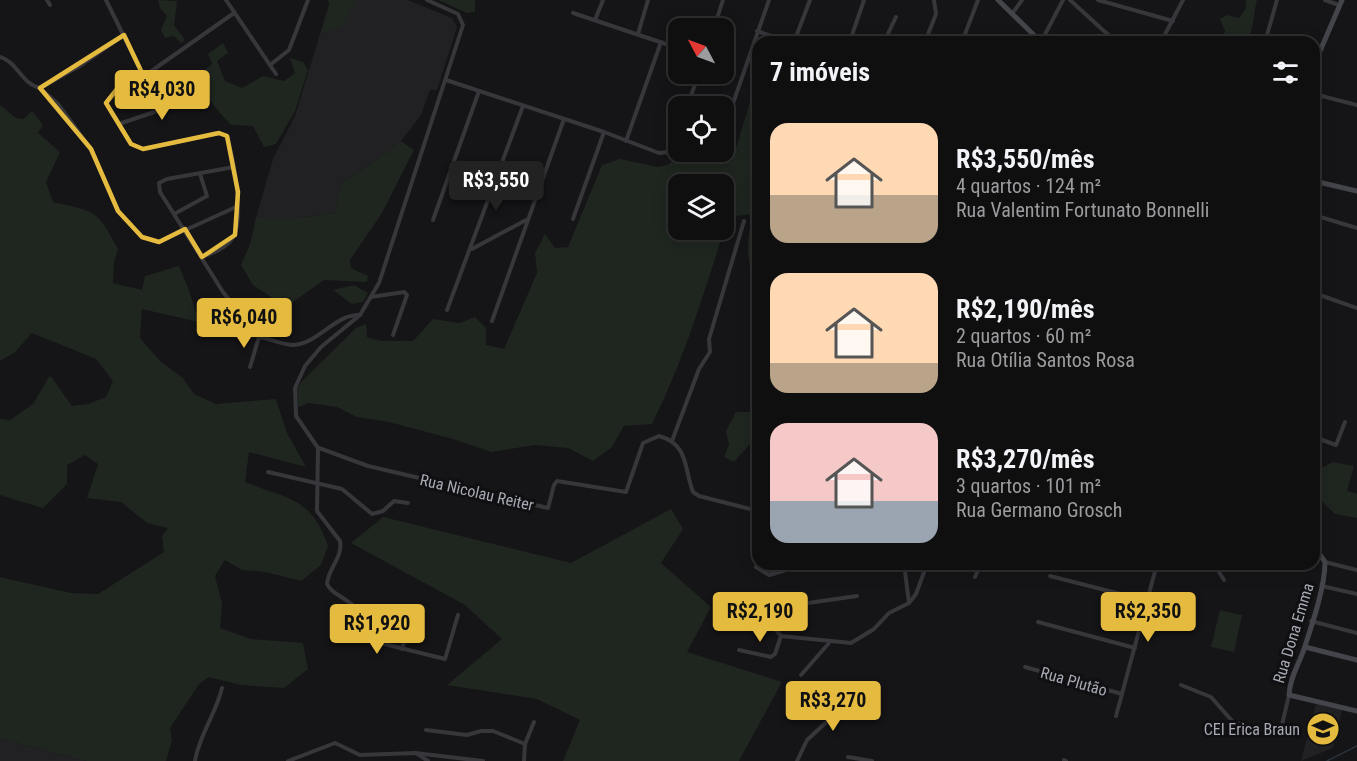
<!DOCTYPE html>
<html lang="pt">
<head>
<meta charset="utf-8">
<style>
  body { margin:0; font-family:"Roboto Condensed",sans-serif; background:#191819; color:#f1f3f6; height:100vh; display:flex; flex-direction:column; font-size:22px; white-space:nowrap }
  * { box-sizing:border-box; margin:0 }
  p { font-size:20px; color:#9c9c9f }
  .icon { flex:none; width:33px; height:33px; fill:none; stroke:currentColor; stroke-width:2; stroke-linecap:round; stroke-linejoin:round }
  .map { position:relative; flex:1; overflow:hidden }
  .drawer { position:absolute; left:752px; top:36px; width:568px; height:534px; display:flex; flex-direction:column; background:#100f10; border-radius:18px; box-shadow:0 3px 15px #0003,0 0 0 2px #302f30 }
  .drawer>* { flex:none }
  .needle { width:39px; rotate:311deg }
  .controls { position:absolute; left:668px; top:18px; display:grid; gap:12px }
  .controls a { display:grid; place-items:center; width:66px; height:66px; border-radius:12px; background:#100f10; box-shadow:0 3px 15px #0003,0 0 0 2px #302f30; font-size:30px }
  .price { position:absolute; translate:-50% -51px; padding:0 14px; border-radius:6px; background:#e4ba3f; color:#111; font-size:20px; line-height:39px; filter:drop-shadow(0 2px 3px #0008) }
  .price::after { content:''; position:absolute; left:50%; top:36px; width:18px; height:14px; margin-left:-9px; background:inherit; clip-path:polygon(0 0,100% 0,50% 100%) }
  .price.active { background:#222; color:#fff }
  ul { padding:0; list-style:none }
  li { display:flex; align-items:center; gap:18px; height:150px; padding:0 18px }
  li span { display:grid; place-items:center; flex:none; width:168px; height:120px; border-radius:18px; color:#555 }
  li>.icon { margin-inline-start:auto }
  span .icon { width:72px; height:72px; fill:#fffc; stroke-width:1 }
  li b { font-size:26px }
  h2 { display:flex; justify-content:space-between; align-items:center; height:72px; padding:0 18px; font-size:26px }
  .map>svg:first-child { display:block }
  .built { fill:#212123 }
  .green { fill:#1f2620; fill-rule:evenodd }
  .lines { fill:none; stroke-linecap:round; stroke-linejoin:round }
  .stream { stroke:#2c3239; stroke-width:1.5 }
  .street { stroke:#36363b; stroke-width:4 }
  .secondary { stroke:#44454b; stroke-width:5 }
  .marked { fill:none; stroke:#e4ba3f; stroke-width:4.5; stroke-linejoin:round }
  .labels { text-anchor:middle; stroke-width:6; stroke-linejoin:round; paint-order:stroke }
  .street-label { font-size:16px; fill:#a7aab5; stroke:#100f11 }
  .poi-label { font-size:16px; fill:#a7aab5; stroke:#100f11; text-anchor:end }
</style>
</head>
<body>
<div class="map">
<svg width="1357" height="761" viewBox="0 0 1357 761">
  <rect width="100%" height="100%" fill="#151416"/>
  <g class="built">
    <polygon points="356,0 408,0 452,18 457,27 437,90 430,90 421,115 401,141 367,167 341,183 336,213 297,218 256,218 273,159 295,116 320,34 340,28"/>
    <polygon points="1316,704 1342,710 1333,748 1301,761"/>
    <polygon points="0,739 87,761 0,761"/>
  </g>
  <g class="green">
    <polygon points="158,0 177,1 174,25 185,40 181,43 174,36 165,38 161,30 167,16 160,8"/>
    <polygon points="328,0 356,0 341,28 320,34 329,5"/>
    <polygon points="438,0 475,0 475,12 467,13"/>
    <path d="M1246 0H1257C1253 14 1255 24 1248 39L1245 42H1221L1225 31 1220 19 1227 15 1239 18 1246 8Z"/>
    <path d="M223 43 228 53 217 61 225 81 242 88 263 76 284 81 295 73 290 58 303 62 308 70 295 111 276 144 264 147 253 126 231 125C216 109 204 96 201 74L212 64 208 54Z"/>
    <path d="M757 89V281L753 280C746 255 746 239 754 214L728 217C706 287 685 358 652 424L624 426 612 447 593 461 568 448 535 445 491 452 453 439 389 422 357 417 337 407 309 403 298 407 297 388 303 380 356 328 366 324 367 337 381 341H413L433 319 460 323 475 317 486 328V345L504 349 537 273 535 253 545 234 555 248 568 247 602 165 620 159 658 167 667 165 686 152H713L720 163 732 161 750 102ZM678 184H723V230H678Z"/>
    <path d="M0 105 16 118 24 119 32 111 43 125 38 133 60 152 46 182 53 202C96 212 96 208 118 249L114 262 113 283 142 290 145 276 179 266 189 290 199 322 142 309 140 338 161 362 183 378 194 394 216 404 276 399 287 433 306 467 249 452 245 482C288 500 311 496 328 546L321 565 301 581 266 572 242 570 225 560 215 576 222 603 220 628 251 639 303 643 308 669 284 688 241 685 209 677 199 684 170 728 172 740 166 761H87L0 739V577L71 593 98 594 164 552 162 536 168 528 147 523 121 502 87 498 98 464 85 455 67 465V484L43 508 0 495V419L10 420 33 404 50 375 72 406 88 404 106 397 113 381 96 359 32 333 15 352 0 361Z"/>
    <polygon points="401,141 414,150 382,213 350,260 351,268 368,276 367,282 324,280 286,307 253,285 241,265 250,244 256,218 297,218 335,213 341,183 367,167"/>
    <polygon points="354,285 368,293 363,302 352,304 333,290"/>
    <polygon points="736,412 757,412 758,442 750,444 734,462 724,457 729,445 726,431"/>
    <polygon points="1333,462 1354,466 1347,491 1357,494 1357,518 1335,514 1316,496 1317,470"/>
    <polygon points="671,509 683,529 661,563 711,607 687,652 782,682 739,761 563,761 580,720 537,699 447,685 502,639 465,605 351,543 383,517 571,563"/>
    <polygon points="1220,610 1242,615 1234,652 1211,647"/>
  </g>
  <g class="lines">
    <polyline class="stream" points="1327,761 1357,746"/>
    <g class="street">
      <polyline points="47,0 50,5"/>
      <polyline points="106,0 143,75"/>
      <polyline points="226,0 276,74"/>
      <path d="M427 0 458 14 463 25 379 283 360 315 321 347 305 366 295 388 296 416 318 448 317 511 340 541C343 558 328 568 327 584 333 597 352 598 359 614 362 622 357 629 360 638L445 659 458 615"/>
      <polyline points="1070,0 1116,42"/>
      <polyline points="1098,0 1173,21"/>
      <polyline points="1325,0 1339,5"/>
      <polyline points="573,13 678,48"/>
      <polyline points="1012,14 1022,0"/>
      <polyline points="595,20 603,0"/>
      <polyline points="714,28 723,0"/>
      <polyline points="757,31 788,42"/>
      <polyline points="638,34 648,0"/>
      <polyline points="797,38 807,42"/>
      <polyline points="794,42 810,0"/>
      <polyline points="856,42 851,38 864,0"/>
      <polyline points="884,42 896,17"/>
      <polyline points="925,42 936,14 934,0"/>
      <polyline points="962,42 978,0"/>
      <polyline points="1041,42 1063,0"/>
      <polyline points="1161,42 1183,0"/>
      <polyline points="1265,42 1277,0"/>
      <path d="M0 57C18 62 20 83 40 88L78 67 124 35"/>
      <polyline points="723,61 727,63"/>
      <polyline points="270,65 289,50 308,0"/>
      <polyline points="446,80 604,132 659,153 669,152 678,130"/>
      <polyline points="40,88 58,104 91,149 118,211 142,237 159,242 236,207"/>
      <polyline points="1314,94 1357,105"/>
      <polyline points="687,106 699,74"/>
      <polyline points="119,124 198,97"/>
      <polyline points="723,132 769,0"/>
      <polyline points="626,141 661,42"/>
      <polyline points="234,167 167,179 159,183 160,192 223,292 259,337"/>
      <polyline points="176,213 207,196 200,174"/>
      <polyline points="1314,215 1357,228"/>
      <polyline points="573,219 604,132"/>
      <polyline points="433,220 479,91"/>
      <polyline points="472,249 526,220"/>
      <path d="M202 257C213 253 227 248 233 237 245 218 233 158 227 136L219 133 143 149 131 144 106 103 117 89 150 72 234 13"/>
      <polyline points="1314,293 1357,308"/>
      <polyline points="371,297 404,292 407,295 393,335"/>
      <polyline points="447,310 523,106"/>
      <polyline points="492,321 564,119"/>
      <path d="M259 337C270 339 281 344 292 345 318 345 334 314 360 315"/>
      <polyline points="250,367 259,337"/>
      <polyline points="1314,437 1336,445 1345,422"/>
      <polyline points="672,441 699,369 710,352 709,339 744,221"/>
      <path d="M319 448 368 466 548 508 554 485 557 481 626 492 643 443 659 436C689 444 684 469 693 492L699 496 758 511"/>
      <polyline points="268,472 342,489 372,514 383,511 394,501 408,503"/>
      <polyline points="1325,562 1357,570"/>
      <polyline points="904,564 909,603"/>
      <polyline points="1214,564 1224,580"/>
      <polyline points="756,567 769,575 807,564"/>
      <polyline points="1050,576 1148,601"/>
      <polyline points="975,577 981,564"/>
      <polyline points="1322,586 1357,594"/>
      <polyline points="857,596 801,604 779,610 775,617 776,630 781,636 851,643 874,629 889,613 909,603 916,594 927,564"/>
      <polyline points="1311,621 1357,633"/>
      <polyline points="1038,622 1135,648"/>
      <polyline points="756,623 776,626"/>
      <polyline points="402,649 412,612"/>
      <polyline points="739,650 771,657 775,654 781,636"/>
      <polyline points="1025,667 1122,694"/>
      <polyline points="801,675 829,643"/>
      <polyline points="1181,685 1211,697 1233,722 1274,734 1281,729 1289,695"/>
      <polyline points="1116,716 1157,564"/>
      <polyline points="426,730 467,735 481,731 493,731 525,744"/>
      <polyline points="416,753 428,761"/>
      <polyline points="848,757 872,761"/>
      <polyline points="1064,760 1066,761"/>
      <path d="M195 761C199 735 216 714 222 688"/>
      <polyline points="288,761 335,743 360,755 415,753 483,761"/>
      <polyline points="524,761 525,744 534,722"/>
      <polyline points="797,761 807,740 856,695"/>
    </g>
    <g class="secondary">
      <polyline points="998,0 1041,42"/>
      <polyline points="1314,65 1342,0"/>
      <polyline points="1314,181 1357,191"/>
      <path d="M1314 546 1325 562C1325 586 1313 622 1305 646 1300 663 1290 676 1289 695L1357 711"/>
      <polyline points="1305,647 1357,660"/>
    </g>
  </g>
  <path class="marked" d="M124 35 143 75 117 89 106 103 131 144 143 149 219 133 227 136 238 192 235 235 202 257 185 229 159 242 142 237 118 211 91 149 40 88Z"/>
  <defs>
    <symbol id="school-disc" viewBox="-11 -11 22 22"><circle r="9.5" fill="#e4ba3f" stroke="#100f11"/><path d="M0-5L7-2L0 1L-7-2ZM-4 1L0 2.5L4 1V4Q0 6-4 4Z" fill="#111"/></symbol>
  </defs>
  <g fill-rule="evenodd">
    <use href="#school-disc" x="1304" y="710" width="38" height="38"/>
  </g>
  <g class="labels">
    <g class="street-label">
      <text transform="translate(477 492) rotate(13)" y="6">Rua Nicolau Reiter</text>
      <text transform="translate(1293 633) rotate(-73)" y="6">Rua Dona Emma</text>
      <text transform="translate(1074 681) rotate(16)" y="6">Rua Plutão</text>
    </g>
    <g class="poi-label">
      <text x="1300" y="735">CEI Erica Braun</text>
    </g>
  </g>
</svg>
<div class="controls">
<a><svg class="needle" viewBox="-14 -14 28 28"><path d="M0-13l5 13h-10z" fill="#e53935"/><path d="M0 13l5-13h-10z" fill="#9c9c9f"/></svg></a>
<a><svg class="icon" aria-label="locate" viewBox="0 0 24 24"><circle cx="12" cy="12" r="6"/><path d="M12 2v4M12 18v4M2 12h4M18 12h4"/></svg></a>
<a><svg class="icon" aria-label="layers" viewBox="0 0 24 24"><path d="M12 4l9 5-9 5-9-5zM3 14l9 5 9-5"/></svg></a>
</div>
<b class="price" style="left:162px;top:121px">R$4,030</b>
<b class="price active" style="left:496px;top:212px">R$3,550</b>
<b class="price" style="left:244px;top:349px">R$6,040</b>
<b class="price" style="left:760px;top:643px">R$2,190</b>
<b class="price" style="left:1148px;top:643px">R$2,350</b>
<b class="price" style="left:377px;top:655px">R$1,920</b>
<b class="price" style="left:833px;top:732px">R$3,270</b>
<section class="drawer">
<h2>7 imóveis<svg class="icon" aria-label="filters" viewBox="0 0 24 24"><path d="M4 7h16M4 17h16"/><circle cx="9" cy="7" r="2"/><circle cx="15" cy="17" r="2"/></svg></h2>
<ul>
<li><span style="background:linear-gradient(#ffd9b3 60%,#b9a48a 0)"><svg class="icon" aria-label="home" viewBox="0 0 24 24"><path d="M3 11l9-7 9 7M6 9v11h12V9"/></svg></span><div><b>R$3,550/mês</b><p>4 quartos · 124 m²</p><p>Rua Valentim Fortunato Bonnelli</p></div></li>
<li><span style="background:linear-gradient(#ffd9b3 75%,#b9a48a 0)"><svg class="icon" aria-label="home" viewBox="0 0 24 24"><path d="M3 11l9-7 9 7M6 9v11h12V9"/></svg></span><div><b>R$2,190/mês</b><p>2 quartos · 60 m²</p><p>Rua Otília Santos Rosa</p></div></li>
<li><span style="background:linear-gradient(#f6c9c9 65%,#9aa5b1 0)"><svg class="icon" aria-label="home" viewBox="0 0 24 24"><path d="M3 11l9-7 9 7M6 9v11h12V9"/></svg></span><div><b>R$3,270/mês</b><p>3 quartos · 101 m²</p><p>Rua Germano Grosch</p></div></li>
</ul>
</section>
</div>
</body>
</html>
